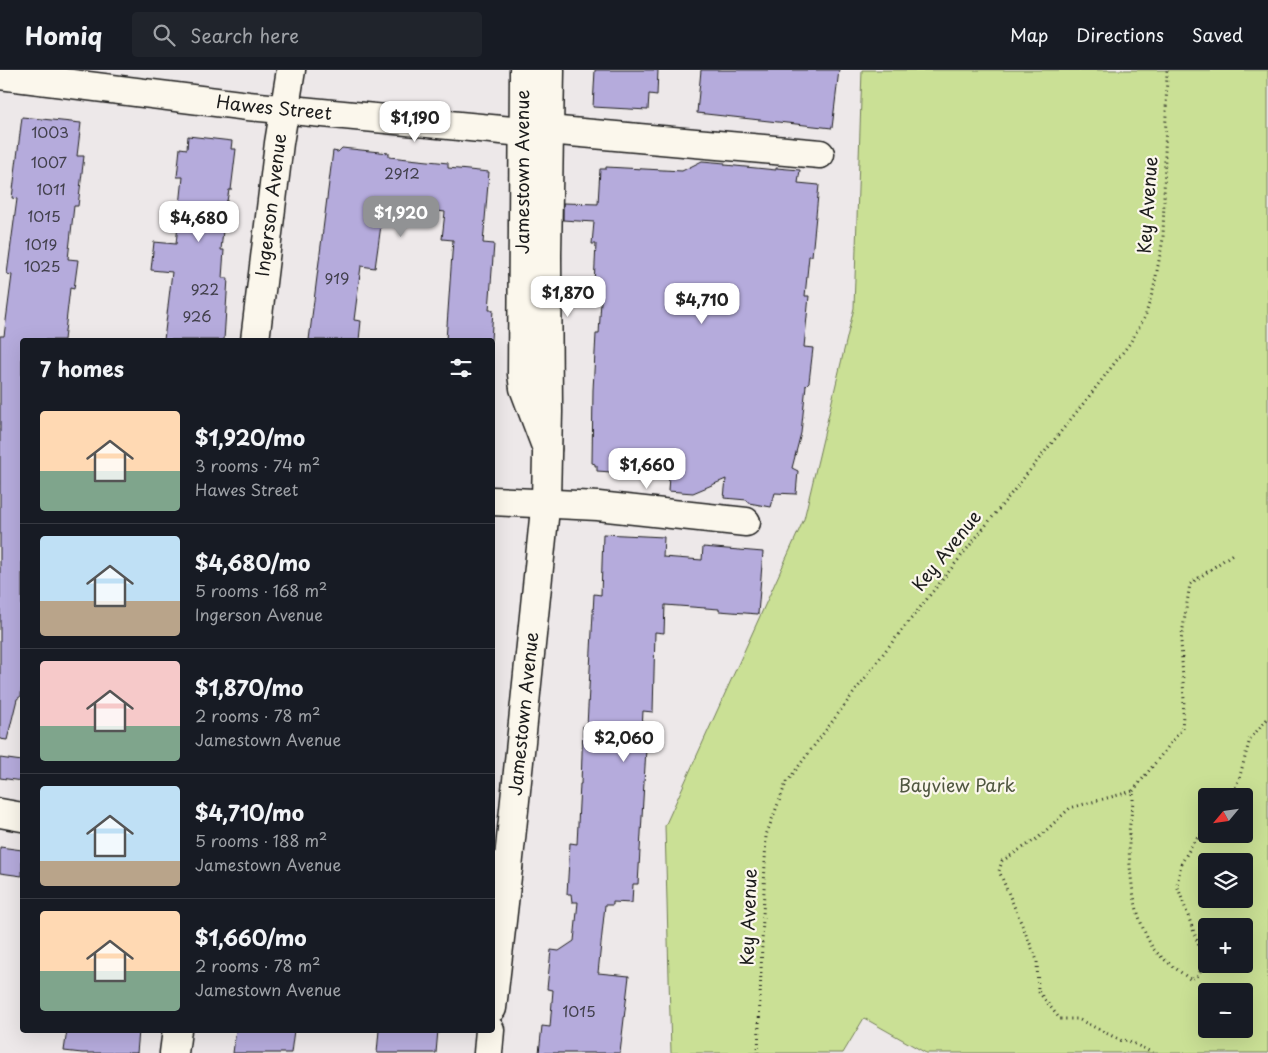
<!DOCTYPE html>
<html lang="en">
<head>
<meta charset="utf-8">
<style>
  body { margin:0; font-family:"Playpen Sans",sans-serif; background:#20242c; color:#f1f3f6; height:100vh; display:flex; flex-direction:column; font-size:19px; white-space:nowrap }
  * { box-sizing:border-box; margin:0 }
  p { font-size:16px; color:#9ea1a6 }
  .icon { flex:none; width:28px; height:28px; fill:none; stroke:currentColor; stroke-width:2; stroke-linecap:round; stroke-linejoin:round }
  .map { position:relative; flex:1; overflow:hidden }
  .drawer { position:absolute; left:20px; top:268px; width:475px; height:695px; display:flex; flex-direction:column; background:#171b24; border-radius:5px; box-shadow:0 5px 20px #0002 }
  .drawer>* { flex:none }
  .needle { width:32px; rotate:241deg }
  .tools { position:absolute; left:1198px; top:718px; display:grid; gap:10px }
  .tools a { display:grid; place-items:center; width:55px; height:55px; border-radius:5px; background:#171b24; box-shadow:0 5px 20px #0002; font-size:25px }
  .price { position:absolute; translate:-50% -42px; padding:0 11px; border-radius:10px; background:#fff; color:#222; font-size:16px; line-height:32px; filter:drop-shadow(0 1px 2px #0008) }
  .price::after { content:''; position:absolute; left:50%; top:30px; width:15px; height:11px; margin-left:-8px; background:inherit; clip-path:polygon(0 0,100% 0,50% 100%) }
  .price.selected { background:#919294; color:#fff }
  ul { padding:0; list-style:none }
  li { display:flex; align-items:center; gap:15px; height:125px; padding:0 20px }
  li+li { border-top:1px solid #363941 }
  li span { display:grid; place-items:center; flex:none; width:140px; height:100px; border-radius:5px; color:#555 }
  li>.icon { margin-inline-start:auto }
  span .icon { width:60px; height:60px; fill:#fffc; stroke-width:1 }
  li b { font-size:21px }
  h2 { display:flex; justify-content:space-between; align-items:center; height:60px; padding:0 20px; font-size:21px }
  header { display:flex; align-items:center; gap:30px; box-sizing:border-box; height:70px; padding:0 25px; background:#171b24; border-bottom:1px solid #363941 }
  header strong { font-size:24px }
  nav { display:flex; gap:28px; margin-inline-start:auto; font-size:18px }
  .search { width:350px; height:45px; background:#20242c; display:flex; align-items:center; gap:12px; box-sizing:border-box; padding:0 18px; border-radius:5px; color:#9ea1a6; font-size:19px }
  .map>svg:first-child { display:block }
  .green { fill:#cae095; stroke:#737e58; fill-rule:evenodd }
  .building { fill:#b5abdc; stroke:#1c1c1c }
  .lines { fill:none; stroke-linecap:round; stroke-linejoin:round }
  .minor-casing { stroke:#1c1c1c; stroke-width:31 }
  .tertiary-casing { stroke:#1c1c1c; stroke-width:31 }
  .path { stroke:#1c1c1c; stroke-width:3; stroke-dasharray:1 4; stroke-linecap:butt }
  .minor { stroke:#fbf7ec; stroke-width:28 }
  .tertiary { stroke:#fbf7ec; stroke-width:28 }
  .labels { text-anchor:middle; stroke-width:4.5; stroke-linejoin:round; paint-order:stroke }
  .number-label { font-size:15px; fill:#42404c }
  .street-label { font-size:18px; fill:#1c1c1c; stroke:#fbf7ec }
  .park-label { font-size:18px; fill:#505740; stroke:#fbf7ec }
</style>
</head>
<body>
<header>
<strong>Homiq</strong>
<div class="search"><svg class="icon" aria-label="search" viewBox="0 0 24 24"><circle cx="10" cy="10" r="6"/><path d="M15 15l6 6"/></svg>Search here</div>
<nav><a>Map</a><a>Directions</a><a>Saved</a></nav>
</header>
<div class="map">
<svg width="1268" height="983" viewBox="0 0 1268 983">
  <rect width="100%" height="100%" fill="#ede8e9"/>
  <filter id="ink" filterUnits="userSpaceOnUse"><feTurbulence type="fractalNoise" baseFrequency=".02" numOctaves="2"/><feDisplacementMap in="SourceGraphic" scale="10" xChannelSelector="R" yChannelSelector="G"/><feConvolveMatrix kernelMatrix="1 2 1 2 8 2 1 2 1" color-interpolation-filters="sRGB"/></filter>
  <g filter="url(#ink)">
    <path class="green" d="M862 0H1268V983H926L864 948 843 983H671L665 756 804 449 854 238ZM1206 726H1244V764H1206ZM1206 791H1244V829H1206ZM1206 856H1244V894H1206ZM1206 921H1244V959H1206Z"/>
    <g class="building">
      <polygon points="595,0 658,0 657,25 649,24 648,40 593,37"/>
      <polygon points="701,0 839,0 832,58 697,43"/>
      <polygon points="22,47 81,53 77,86 84,86 78,136 74,136 68,189 78,190 74,219 70,218 64,270 22,270 22,609 21,626 17,629 7,670 0,669 0,266 4,266 12,205 7,204 17,129 12,128"/>
      <polygon points="188,66 232,71 231,79 236,79 231,120 229,120 227,131 226,131 221,180 224,180 222,208 228,208 224,270 164,270 172,202 151,200 154,172 176,174 183,107 177,107 180,78 187,79"/>
      <polygon points="342,78 389,83 389,87 448,93 448,98 489,102 483,173 494,174 489,240 493,240 491,270 446,270 453,170 442,169 445,142 384,134 375,198 361,196 354,250 361,251 359,270 309,270 333,81 338,82"/>
      <polygon points="702,91 725,93 725,95 776,100 776,98 800,100 798,113 819,115 812,186 809,186 805,226 809,226 804,277 813,278 809,312 806,315 801,363 792,398 798,401 796,424 775,423 771,437 749,433 747,430 724,428 726,409 693,423 668,421 669,406 597,401 597,396 595,396 595,394 592,393 593,320 596,264 599,264 602,214 594,214 596,174 592,174 594,152 563,150 563,133 598,134 600,99 606,99 606,97 682,101"/>
      <polygon points="603,464 664,467 663,487 702,490 703,477 763,482 758,544 719,541 719,539 665,535 664,563 655,562 653,642 643,641 641,679 646,679 638,814 633,814 632,833 613,832 613,835 605,835 598,903 629,906 620,983 539,983 542,956 550,957 553,920 547,919 551,880 559,881 574,871 578,832 572,832 571,824 567,824 570,773 577,774 580,714 581,714 583,656 587,656 594,524 601,525"/>
      <polygon points="0,688 22,691 22,711 0,708"/>
      <polygon points="0,777 22,780 22,806 0,803"/>
      <polygon points="67,960 133,960 139,961 137,983 82,983 64,981"/>
      <polygon points="236,960 294,960 291,983 233,983"/>
      <polygon points="379,960 438,960 436,983 377,983"/>
    </g>
    <g class="lines">
      <defs>
        <g id="minor">
          <polyline points="524,0 522,304 524,318 547,379"/>
          <path id="s1" d="M0 5 248 36 523 62 548 60 820 84"/>
          <path id="s2" d="M255 270 279 73 291 0"/>
          <polyline points="492,431 598,436 746,452"/>
          <polyline points="0,743 22,747"/>
          <polyline points="492,796 508,798 492,938"/>
          <polyline points="174,983 177,960"/>
          <polyline points="488,983 490,960"/>
        </g>
        <g id="tertiary">
          <path id="s3" d="M508 798 546 429 548 342 547 185 550 0"/>
        </g>
      </defs>
      <use href="#minor" class="minor-casing"/>
      <use href="#tertiary" class="tertiary-casing"/>
      <g class="path">
        <polyline points="1133,721 1182,659 1184,631 1181,571 1190,514 1234,483"/>
        <polyline points="1231,726 1239,709 1250,669 1268,648"/>
        <polyline points="758,983 766,765 786,713 886,580 1087,329 1130,273 1145,247 1154,217 1163,169 1167,0"/>
        <path d="M1153 983 1127 970 1122 971 1078 949H1060L1038 921 1037 890 999 801 1002 791 1038 768 1070 738 1133 721C1134 737 1129 751 1129 767 1129 803 1133 846 1153 878 1159 887 1181 902 1191 910L1197 907 1205 893 1177 815 1181 794 1195 770 1206 760"/>
      </g>
      <use href="#minor" class="minor"/>
      <use href="#tertiary" class="tertiary"/>
    </g>
  </g>
  <g class="labels">
    <g class="number-label">
      <text x="50" y="68">1003</text>
      <text x="49" y="98">1007</text>
      <text x="402" y="109">2912</text>
      <text x="51" y="125">1011</text>
      <text x="44" y="152">1015</text>
      <text x="41" y="180">1019</text>
      <text x="42" y="202">1025</text>
      <text x="337" y="214">919</text>
      <text x="205" y="225">922</text>
      <text x="197" y="252">926</text>
      <text x="579" y="947">1015</text>
    </g>
    <g class="street-label">
      <text dy="6" stroke="none"><textPath href="#s1" startOffset="276">Hawes Street</textPath></text>
      <text transform="translate(523 102) rotate(-90)" y="6">Jamestown Avenue</text>
      <text dy="6" stroke="none"><textPath href="#s2" startOffset="136">Ingerson Avenue</textPath></text>
      <text transform="translate(1148 135) rotate(-86)" y="6">Key Avenue</text>
      <text transform="translate(947 481) rotate(-51)" y="6">Key Avenue</text>
      <text dy="6" stroke="none"><textPath href="#s3" startOffset="155">Jamestown Avenue</textPath></text>
      <text transform="translate(749 847) rotate(-88)" y="6">Key Avenue</text>
    </g>
    <g class="park-label">
      <text x="957" y="722">Bayview Park</text>
    </g>
  </g>
</svg>
<div class="tools">
<a><svg class="needle" viewBox="-14 -14 28 28"><path d="M0-13l5 13h-10z" fill="#e53935"/><path d="M0 13l5-13h-10z" fill="#9ea1a6"/></svg></a>
<a><svg class="icon" aria-label="layers" viewBox="0 0 24 24"><path d="M12 4l9 5-9 5-9-5zM3 14l9 5 9-5"/></svg></a>
<a>+</a>
<a>−</a>
</div>
<b class="price" style="left:415px;top:73px">$1,190</b>
<b class="price selected" style="left:401px;top:168px">$1,920</b>
<b class="price" style="left:199px;top:173px">$4,680</b>
<b class="price" style="left:568px;top:248px">$1,870</b>
<b class="price" style="left:702px;top:255px">$4,710</b>
<b class="price" style="left:647px;top:420px">$1,660</b>
<b class="price" style="left:624px;top:693px">$2,060</b>
<section class="drawer">
<h2>7 homes<svg class="icon" aria-label="filters" viewBox="0 0 24 24"><path d="M4 7h16M4 17h16"/><circle cx="9" cy="7" r="2"/><circle cx="15" cy="17" r="2"/></svg></h2>
<ul>
<li><span style="background:linear-gradient(#ffd9b3 60%,#7fa58c 0)"><svg class="icon" aria-label="home" viewBox="0 0 24 24"><path d="M3 11l9-7 9 7M6 9v11h12V9"/></svg></span><div><b>$1,920/mo</b><p>3 rooms · 74 m²</p><p>Hawes Street</p></div></li>
<li><span style="background:linear-gradient(#bfe0f5 65%,#b9a48a 0)"><svg class="icon" aria-label="home" viewBox="0 0 24 24"><path d="M3 11l9-7 9 7M6 9v11h12V9"/></svg></span><div><b>$4,680/mo</b><p>5 rooms · 168 m²</p><p>Ingerson Avenue</p></div></li>
<li><span style="background:linear-gradient(#f6c9c9 65%,#7fa58c 0)"><svg class="icon" aria-label="home" viewBox="0 0 24 24"><path d="M3 11l9-7 9 7M6 9v11h12V9"/></svg></span><div><b>$1,870/mo</b><p>2 rooms · 78 m²</p><p>Jamestown Avenue</p></div></li>
<li><span style="background:linear-gradient(#bfe0f5 75%,#b9a48a 0)"><svg class="icon" aria-label="home" viewBox="0 0 24 24"><path d="M3 11l9-7 9 7M6 9v11h12V9"/></svg></span><div><b>$4,710/mo</b><p>5 rooms · 188 m²</p><p>Jamestown Avenue</p></div></li>
<li><span style="background:linear-gradient(#ffd9b3 60%,#7fa58c 0)"><svg class="icon" aria-label="home" viewBox="0 0 24 24"><path d="M3 11l9-7 9 7M6 9v11h12V9"/></svg></span><div><b>$1,660/mo</b><p>2 rooms · 78 m²</p><p>Jamestown Avenue</p></div></li>
</ul>
</section>
</div>
</body>
</html>
